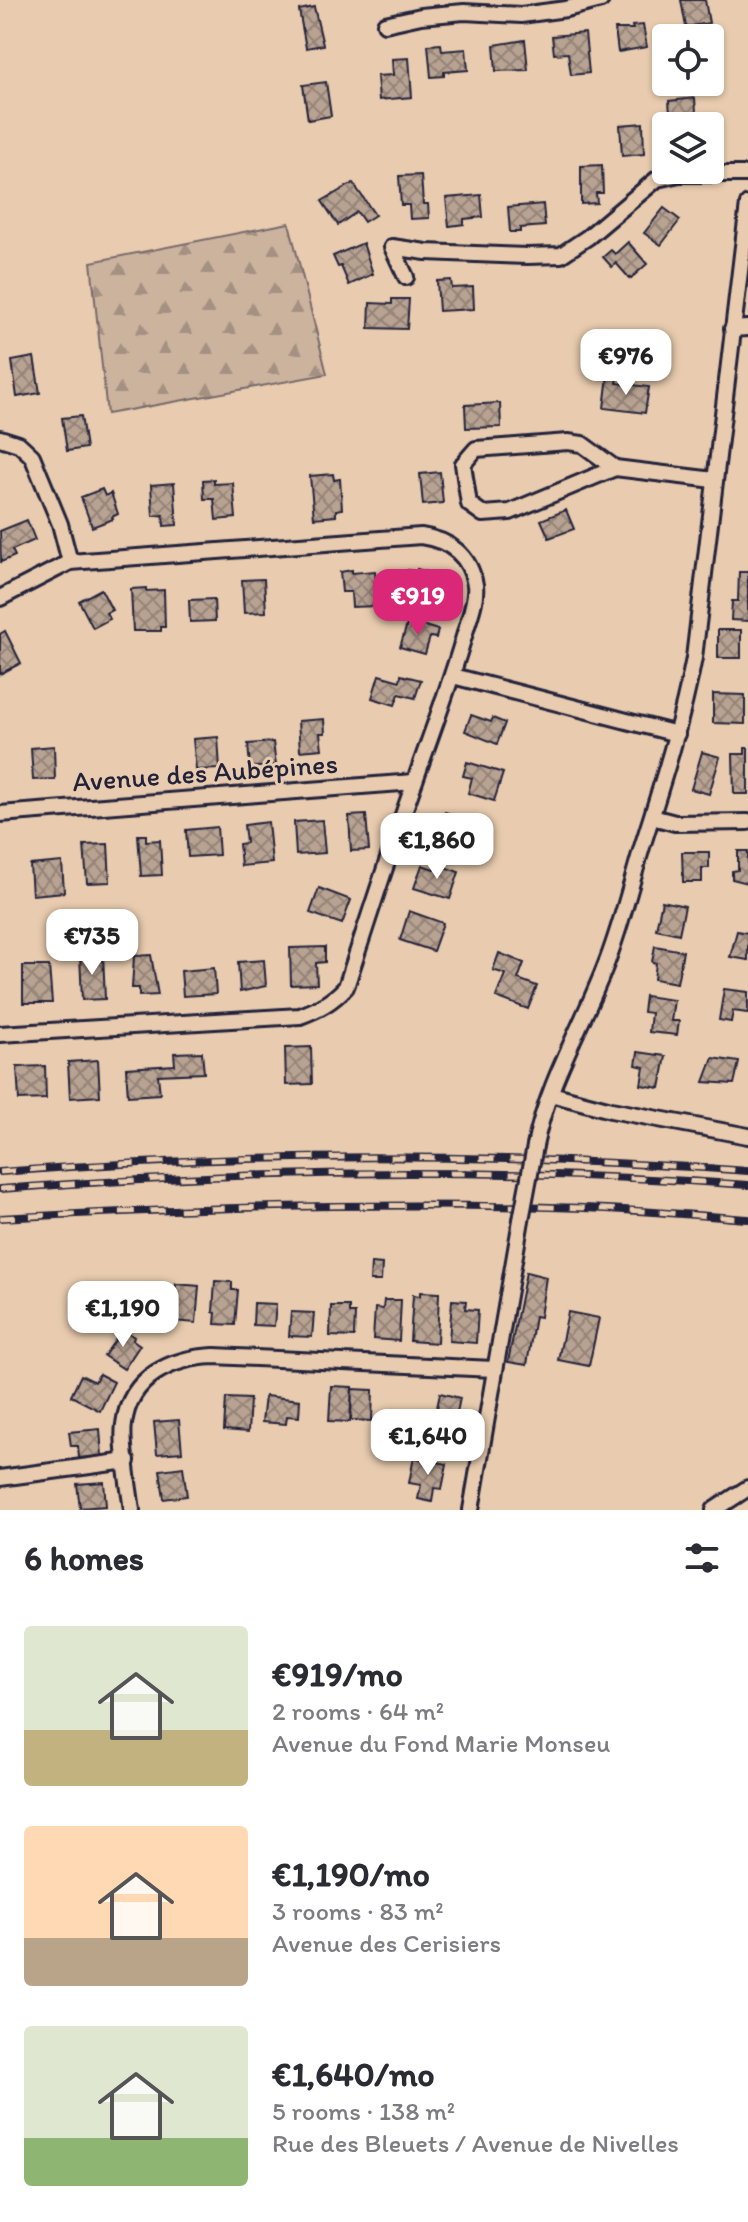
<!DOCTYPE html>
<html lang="en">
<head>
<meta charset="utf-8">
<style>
  body { margin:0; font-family:Itim,sans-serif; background:#f7f7f7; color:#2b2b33; height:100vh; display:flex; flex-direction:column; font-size:30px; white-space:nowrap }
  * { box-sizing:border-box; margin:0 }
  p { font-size:26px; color:#7c7c81 }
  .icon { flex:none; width:44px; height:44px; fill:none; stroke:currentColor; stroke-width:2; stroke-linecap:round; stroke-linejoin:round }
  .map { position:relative; height:1510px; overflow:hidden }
  .details { display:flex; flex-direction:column; background:#fff; flex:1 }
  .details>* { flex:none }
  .tools { position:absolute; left:652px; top:24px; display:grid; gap:16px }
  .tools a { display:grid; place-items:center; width:72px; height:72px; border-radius:8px; background:#fff; box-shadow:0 2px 6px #0004; font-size:40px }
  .price { position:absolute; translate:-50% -68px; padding:0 18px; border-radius:16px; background:#fff; color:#222; font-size:26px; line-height:52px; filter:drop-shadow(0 2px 4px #0008) }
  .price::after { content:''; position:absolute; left:50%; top:48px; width:24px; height:18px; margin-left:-12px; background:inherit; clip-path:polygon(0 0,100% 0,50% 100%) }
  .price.current { background:#db2777; color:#fff }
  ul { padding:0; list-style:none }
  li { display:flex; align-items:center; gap:24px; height:200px; padding:0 24px }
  li span { display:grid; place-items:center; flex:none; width:224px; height:160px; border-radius:8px; color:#555 }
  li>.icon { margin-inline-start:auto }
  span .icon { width:96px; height:96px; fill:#fffc; stroke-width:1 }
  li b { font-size:34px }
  h2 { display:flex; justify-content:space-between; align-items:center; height:96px; padding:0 24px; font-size:34px }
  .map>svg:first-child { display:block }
  .forest { fill:url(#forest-firs); stroke:#776a6c; stroke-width:2 }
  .building { fill:url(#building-cross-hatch); stroke:#22223b; stroke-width:2 }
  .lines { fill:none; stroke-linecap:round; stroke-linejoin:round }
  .minor-casing { stroke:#22223b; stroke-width:20 }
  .minor { stroke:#e9ccaf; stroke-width:14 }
  .rail-casing { stroke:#22223b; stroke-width:8 }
  .rail { stroke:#e9ccaf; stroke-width:5; stroke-dasharray:15; stroke-linecap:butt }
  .minor-bridge-casing { stroke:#22223b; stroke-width:20; stroke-linecap:butt }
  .minor-bridge { stroke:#e9ccaf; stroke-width:14 }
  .labels { text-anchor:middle; stroke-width:6; stroke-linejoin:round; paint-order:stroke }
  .street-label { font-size:28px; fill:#22223b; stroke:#e9ccaf }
</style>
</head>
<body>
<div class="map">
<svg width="748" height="1510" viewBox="0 0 748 1510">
  <defs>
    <pattern id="forest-firs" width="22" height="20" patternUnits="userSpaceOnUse" patternTransform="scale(2)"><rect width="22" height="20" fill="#ccb39e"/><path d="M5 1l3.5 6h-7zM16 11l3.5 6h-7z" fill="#a59182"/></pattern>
    <pattern id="building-cross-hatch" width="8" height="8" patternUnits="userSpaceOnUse" patternTransform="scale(2)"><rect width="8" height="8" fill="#b8a292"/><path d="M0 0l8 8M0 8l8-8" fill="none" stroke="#958478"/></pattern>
  </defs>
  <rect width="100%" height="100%" fill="#e9ccaf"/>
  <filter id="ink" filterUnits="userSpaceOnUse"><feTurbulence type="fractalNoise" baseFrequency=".0125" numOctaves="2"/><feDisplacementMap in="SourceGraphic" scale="16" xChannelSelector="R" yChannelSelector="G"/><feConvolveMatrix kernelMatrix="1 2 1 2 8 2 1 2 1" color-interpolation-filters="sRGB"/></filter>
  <g filter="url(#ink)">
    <polygon class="forest" points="289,223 327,374 107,414 91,262"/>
    <g class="building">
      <polygon points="681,0 705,0 709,23 686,27"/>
      <polygon points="314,7 323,45 306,48 299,10"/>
      <polygon points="643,25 647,47 618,52 615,29 633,29 632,26"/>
      <polygon points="585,33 589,73 571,75 568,53 554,54 552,36"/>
      <polygon points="525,40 528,70 496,71 494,45"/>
      <polygon points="441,44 442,51 466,49 468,70 444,72 444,76 431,77 428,45"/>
      <polygon points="409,58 412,97 379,100 377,76 393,75 392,59"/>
      <polygon points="326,82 331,116 308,120 303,85"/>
      <polygon points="695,98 697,126 671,126 669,101"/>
      <polygon points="643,123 644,154 622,156 620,125"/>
      <polygon points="602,165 603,193 596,193 597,203 581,204 581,166"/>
      <polygon points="421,175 423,204 428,204 429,218 410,219 409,205 401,205 399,176"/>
      <polygon points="353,183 375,215 364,222 357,212 338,225 322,201"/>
      <polygon points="481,195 483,217 464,219 464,224 449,226 446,198"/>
      <polygon points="543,204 545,226 520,228 520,232 510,232 508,207"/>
      <polygon points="664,208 680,220 661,245 644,233"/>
      <polygon points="628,242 647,264 630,279 616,263 612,267 603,257 611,250 615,254"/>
      <polygon points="363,243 373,274 349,285 341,266 338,267 333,256"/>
      <polygon points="451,280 452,288 473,287 474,309 439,311 437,281"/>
      <polygon points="392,299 409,299 407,329 369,328 370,303 392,304"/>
      <polygon points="34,357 40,393 17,397 12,361"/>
      <polygon points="608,376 618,378 617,383 649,387 645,413 604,408"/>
      <polygon points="500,403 501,427 466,428 465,405"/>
      <polygon points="81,416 86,448 67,451 62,418"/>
      <polygon points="440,472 443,503 423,505 420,474"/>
      <polygon points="333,474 334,480 340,479 342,509 336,510 336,516 314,518 310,476"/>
      <polygon points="214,479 214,484 233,483 236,518 216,520 214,499 204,499 203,480"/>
      <polygon points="174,483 177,525 164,526 163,515 153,516 151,485"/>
      <polygon points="102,489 105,496 111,493 118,514 112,517 113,519 92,527 81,497"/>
      <polygon points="566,510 574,529 549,538 541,520"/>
      <polygon points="27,520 35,540 12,550 15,556 1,562 0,531"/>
      <polygon points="417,569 437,575 430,600 402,591 408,570 417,572"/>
      <polygon points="352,570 352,573 375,571 378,606 352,607 351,592 342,592 340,572"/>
      <polygon points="739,572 748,572 748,621 731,620 732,601 738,601"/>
      <polygon points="264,579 266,612 244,613 242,580"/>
      <polygon points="146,588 146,591 164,590 165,627 161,627 161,631 133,631 131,589"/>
      <polygon points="101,589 112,610 106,613 110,619 93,628 79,601"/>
      <polygon points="214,599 215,621 190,622 189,600"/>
      <polygon points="408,621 438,630 436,638 430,637 425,654 400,647"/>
      <rect x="718" y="630" width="23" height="28"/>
      <polygon points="5,631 21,663 0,674 0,634"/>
      <polygon points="379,675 400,681 401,675 421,680 415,698 399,694 395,705 372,698"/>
      <polygon points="713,694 745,695 745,724 713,723"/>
      <polygon points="471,715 491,722 493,718 505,723 497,744 465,731"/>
      <polygon points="324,719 325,733 320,733 322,749 300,751 298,721"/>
      <polygon points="218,737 220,769 196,770 193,739"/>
      <polygon points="273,742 276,765 250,768 248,744"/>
      <polygon points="54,746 55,779 33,780 31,748"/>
      <polygon points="745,748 748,748 748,794 734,794 733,754 745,754"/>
      <polygon points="702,752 720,757 709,794 691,789"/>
      <polygon points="467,762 503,773 494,801 468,793 472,778 463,776"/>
      <polygon points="445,812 482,825 474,848 437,835"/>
      <polygon points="366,815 369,850 351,851 349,816"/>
      <polygon points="322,820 325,853 296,855 294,822"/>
      <polygon points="268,822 272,863 241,866 239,844 246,843 244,825"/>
      <polygon points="217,827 219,855 188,857 186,830"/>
      <polygon points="138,835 146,835 146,841 160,840 162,875 141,876"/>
      <polygon points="108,844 110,882 87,883 84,845"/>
      <polygon points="738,851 748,851 748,883 732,879 732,871 738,870"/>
      <polygon points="682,852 709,852 709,868 702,868 702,882 683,882"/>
      <polygon points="62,862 64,892 32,895 30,865"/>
      <polygon points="436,864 459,872 450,899 414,888 422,865 434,869"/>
      <polygon points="319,888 351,900 342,924 310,913"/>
      <polygon points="662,901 685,906 679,934 656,929"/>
      <polygon points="409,911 443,923 433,951 400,940"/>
      <polygon points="737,931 748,933 748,960 730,957"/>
      <polygon points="655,946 683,951 677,983 654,979 656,963 652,962"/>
      <polygon points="325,947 325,962 316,963 317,984 291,985 290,948"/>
      <polygon points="499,953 524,963 518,979 537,986 528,1009 496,997 505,974 493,970"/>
      <polygon points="103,954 105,999 82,1000 80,955"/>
      <polygon points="151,955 158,995 139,996 139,988 132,988 134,956"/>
      <polygon points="264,960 266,986 240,992 238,962"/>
      <polygon points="23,966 49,966 52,1003 23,1003"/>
      <polygon points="214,968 216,994 183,996 181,971"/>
      <polygon points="724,989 748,992 748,1013 733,1011 731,1022 719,1020"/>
      <polygon points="645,996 674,1000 671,1021 679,1021 677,1035 649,1032 651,1013 643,1012"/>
      <polygon points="311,1047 312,1084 286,1085 285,1048"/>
      <polygon points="202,1052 204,1073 158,1075 160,1094 128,1096 126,1068 175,1065 174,1053"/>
      <polygon points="638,1052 666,1056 660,1088 641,1085 644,1067 636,1065"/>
      <polygon points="713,1058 739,1062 734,1084 704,1082"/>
      <polygon points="98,1060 100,1096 70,1098 68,1062"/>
      <polygon points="45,1066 46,1099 19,1100 17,1067"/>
      <polygon points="371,1263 382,1264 381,1281 370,1281"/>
      <polygon points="526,1272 546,1277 540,1317 535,1316 527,1365 508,1362"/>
      <polygon points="215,1281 232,1282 232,1290 238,1290 235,1325 215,1324 216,1313 213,1312"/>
      <polygon points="176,1284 199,1286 196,1323 161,1320 163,1296 174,1296"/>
      <polygon points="105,1292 126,1307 114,1325 93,1310"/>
      <polygon points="420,1292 439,1293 437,1343 410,1341 413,1295 420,1296"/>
      <polygon points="384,1300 401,1300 399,1341 373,1339 375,1308 383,1309"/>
      <polygon points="452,1300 466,1301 465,1309 478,1310 476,1343 449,1341"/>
      <polygon points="254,1303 276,1304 274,1326 253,1325"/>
      <polygon points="331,1306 349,1306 349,1313 355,1313 354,1337 330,1336"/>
      <polygon points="291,1312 314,1313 312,1337 289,1336"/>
      <polygon points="568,1312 599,1318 589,1366 558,1360"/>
      <polygon points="123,1329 134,1337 133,1340 140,1345 124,1369 104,1356"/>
      <polygon points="99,1374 114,1382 100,1411 71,1396 81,1375 95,1382"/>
      <polygon points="331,1386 352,1387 350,1422 329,1421"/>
      <polygon points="352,1389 373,1390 372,1421 351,1420"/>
      <polygon points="440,1393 460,1398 452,1437 432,1433"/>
      <polygon points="265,1396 300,1400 299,1417 287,1416 286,1424 262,1422"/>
      <polygon points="226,1398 250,1399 248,1432 224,1430"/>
      <polygon points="179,1420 182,1452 157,1454 154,1422"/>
      <polygon points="100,1429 102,1456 79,1458 78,1446 71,1446 69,1432"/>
      <polygon points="414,1457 447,1464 442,1489 434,1488 432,1502 418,1499 421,1485 409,1483"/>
      <polygon points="183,1467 187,1496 164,1499 160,1470"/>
      <polygon points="104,1482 106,1506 80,1508 77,1484"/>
    </g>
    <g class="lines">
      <defs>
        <g id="minor">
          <polyline points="385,24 421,16 464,12 521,15 566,9 601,0"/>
          <polyline points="406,277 392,247 426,252 527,256 561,255 588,237 657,179 679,174 748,174"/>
          <polyline points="732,329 748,328"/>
          <path d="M0 438 19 444 32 456 60 524 70 562 421 536C449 540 470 555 475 585 477 600 469 618 465 633 451 682 433 729 416 778 391 847 369 917 346 987 332 1002 319 1009 300 1016L0 1034"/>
          <polygon points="568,442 582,444 615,468 510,512 483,514 469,504 463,464 476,449"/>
          <polyline points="615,468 714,480"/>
          <polyline points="0,598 70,562"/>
          <polyline points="453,676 677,734"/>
          <polyline points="0,814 414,782"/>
          <polyline points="652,817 675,823 748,822"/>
          <polyline points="551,1094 611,1110 748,1136"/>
          <path d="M535 1146C548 1080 585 1022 608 959 622 922 631 884 642 847 662 784 682 722 694 658L748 204"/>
          <polyline points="0,1478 127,1461"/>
          <path d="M132 1510C129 1488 121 1443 124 1424 130 1376 172 1358 214 1356L494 1369"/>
          <polyline points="471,1510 521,1220"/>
          <polyline points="714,1510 748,1488"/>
        </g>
      </defs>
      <use href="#minor" class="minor-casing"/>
      <use href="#minor" class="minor"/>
      <defs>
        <g id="rail">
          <path d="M0 1172C248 1152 499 1153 748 1171"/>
          <path d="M0 1189C248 1170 499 1167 748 1185"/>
          <path d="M0 1218C194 1207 389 1202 584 1208 639 1210 693 1215 748 1219"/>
        </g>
      </defs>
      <use href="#rail" class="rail-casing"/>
      <use href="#rail" class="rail"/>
      <defs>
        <polyline id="minor-bridge" points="521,1220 535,1146"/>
      </defs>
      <use href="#minor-bridge" class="minor-bridge-casing"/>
      <use href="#minor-bridge" class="minor-bridge"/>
    </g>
  </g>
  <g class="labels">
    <g class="street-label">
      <text transform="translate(205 772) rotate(-4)" y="10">Avenue des Aubépines</text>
    </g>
  </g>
</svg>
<div class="tools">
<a><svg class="icon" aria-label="locate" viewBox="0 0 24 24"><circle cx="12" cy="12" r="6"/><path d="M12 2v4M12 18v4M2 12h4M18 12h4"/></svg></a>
<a><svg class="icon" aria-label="layers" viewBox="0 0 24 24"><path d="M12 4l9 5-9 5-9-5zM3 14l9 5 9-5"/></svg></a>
</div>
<b class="price" style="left:626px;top:397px">€976</b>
<b class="price current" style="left:418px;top:637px">€919</b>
<b class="price" style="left:437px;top:881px">€1,860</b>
<b class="price" style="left:92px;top:977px">€735</b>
<b class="price" style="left:123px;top:1349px">€1,190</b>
<b class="price" style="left:428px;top:1477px">€1,640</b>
</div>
<section class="details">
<h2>6 homes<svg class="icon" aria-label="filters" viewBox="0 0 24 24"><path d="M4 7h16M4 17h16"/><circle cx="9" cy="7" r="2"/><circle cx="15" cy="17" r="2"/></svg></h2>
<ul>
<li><span style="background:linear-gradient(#dfe7d0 65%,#c2b280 0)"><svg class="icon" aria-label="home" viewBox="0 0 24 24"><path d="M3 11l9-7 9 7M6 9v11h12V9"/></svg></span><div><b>€919/mo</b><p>2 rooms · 64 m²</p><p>Avenue du Fond Marie Monseu</p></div></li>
<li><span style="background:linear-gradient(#ffd9b3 70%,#b9a48a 0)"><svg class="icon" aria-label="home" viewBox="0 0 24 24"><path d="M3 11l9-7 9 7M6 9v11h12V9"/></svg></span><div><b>€1,190/mo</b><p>3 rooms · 83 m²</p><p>Avenue des Cerisiers</p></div></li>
<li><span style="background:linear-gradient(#dfe7d0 70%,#8fb573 0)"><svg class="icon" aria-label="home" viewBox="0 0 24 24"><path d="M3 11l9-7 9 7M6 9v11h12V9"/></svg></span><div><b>€1,640/mo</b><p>5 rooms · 138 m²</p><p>Rue des Bleuets / Avenue de Nivelles</p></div></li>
</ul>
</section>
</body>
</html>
